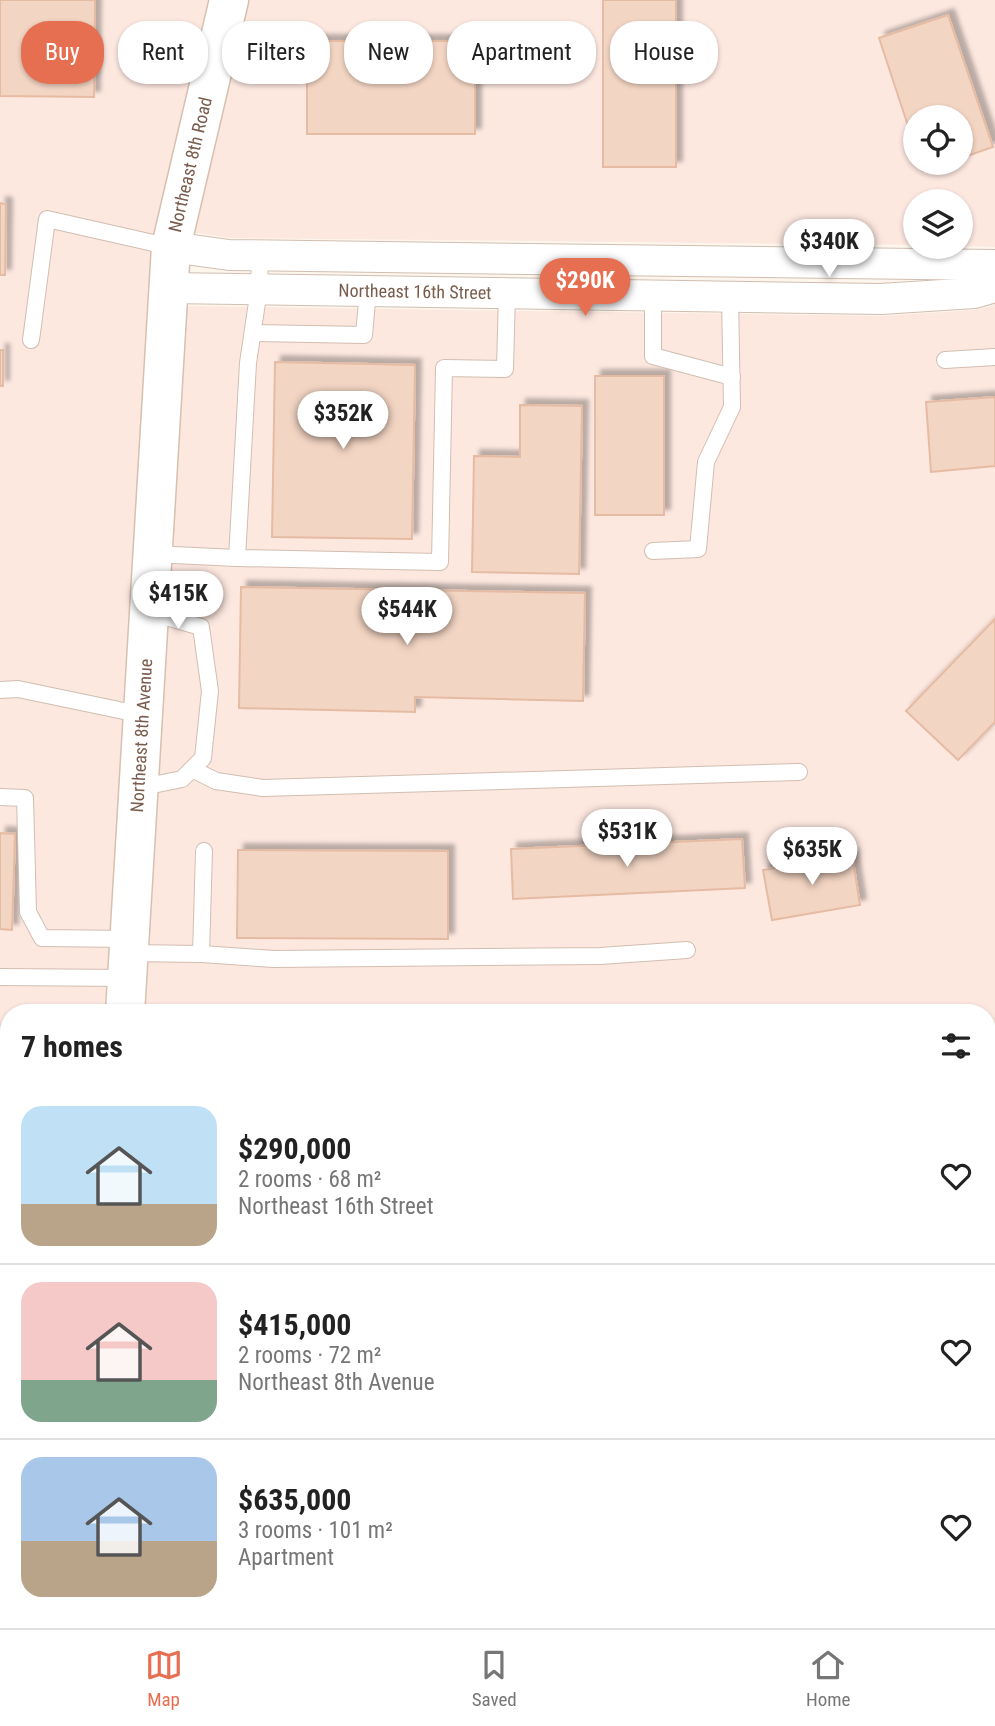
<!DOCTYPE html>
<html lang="en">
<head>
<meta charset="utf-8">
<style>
  body { margin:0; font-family:"Roboto Condensed",sans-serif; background:#f2f2f2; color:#222; height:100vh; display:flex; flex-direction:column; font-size:26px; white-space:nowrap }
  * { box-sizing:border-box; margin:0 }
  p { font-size:23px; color:#767676 }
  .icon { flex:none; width:38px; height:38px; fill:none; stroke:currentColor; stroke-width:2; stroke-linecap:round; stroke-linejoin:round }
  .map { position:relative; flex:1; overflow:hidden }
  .sheet { position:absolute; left:0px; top:1004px; width:996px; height:625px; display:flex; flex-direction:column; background:#fff; border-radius:28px 28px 0 0; box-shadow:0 2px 5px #0004 }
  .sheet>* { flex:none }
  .hud { position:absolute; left:21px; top:21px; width:954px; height:63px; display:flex; gap:14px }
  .tools { position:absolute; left:903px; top:105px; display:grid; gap:14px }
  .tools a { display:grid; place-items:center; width:70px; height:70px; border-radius:50%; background:#fff; box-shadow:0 2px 5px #0004; font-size:35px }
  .price { position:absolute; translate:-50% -60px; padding:0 16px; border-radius:24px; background:#fff; color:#222; font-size:23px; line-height:46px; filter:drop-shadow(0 2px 4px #0008) }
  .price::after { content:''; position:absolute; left:50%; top:42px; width:21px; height:16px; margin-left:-10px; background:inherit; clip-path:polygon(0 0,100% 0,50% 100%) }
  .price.selected { background:#e76f51; color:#fff }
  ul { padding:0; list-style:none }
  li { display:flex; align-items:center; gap:21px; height:175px; padding:0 21px }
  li+li { border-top:2px solid #e0e0e0 }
  li span { display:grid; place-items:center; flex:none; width:196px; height:140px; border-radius:21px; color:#555 }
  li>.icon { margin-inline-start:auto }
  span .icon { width:84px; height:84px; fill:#fffc; stroke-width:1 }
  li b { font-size:30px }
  h2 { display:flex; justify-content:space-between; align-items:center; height:84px; padding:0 21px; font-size:30px }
  .tag { padding:0 24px; border-radius:28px; background:#fff; box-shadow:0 2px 5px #0004; font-size:24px; line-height:63px }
  .tag.selected { background:#e76f51; color:#fff }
  .dock { display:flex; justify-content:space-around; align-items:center; height:98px; border-top:2px solid #e0e0e0; background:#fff; font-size:19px; color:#767676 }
  .dock a { display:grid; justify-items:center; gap:4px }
  .dock .selected { color:#e76f51 }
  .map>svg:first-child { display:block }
  .residential { fill:#f5e8da }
  .commercial { fill:#fde8e0; fill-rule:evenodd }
  .building { fill:#f3d5c3; stroke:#e6bba3; stroke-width:2; filter:url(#shadow) }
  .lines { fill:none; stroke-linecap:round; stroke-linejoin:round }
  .lane-casing { stroke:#d1beb0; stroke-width:18 }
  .street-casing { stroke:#d1beb0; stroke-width:32 }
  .secondary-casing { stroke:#d6c0b0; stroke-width:41 }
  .primary-casing { stroke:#dad1cd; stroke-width:41 }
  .lane { stroke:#fff; stroke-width:16 }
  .street { stroke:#fff; stroke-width:30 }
  .secondary { stroke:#fff; stroke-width:38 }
  .primary { stroke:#fbd9a5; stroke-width:38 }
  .rail { stroke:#b9a8c9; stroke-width:5; stroke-dasharray:10 7; stroke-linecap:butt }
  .labels { text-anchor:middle; stroke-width:5; stroke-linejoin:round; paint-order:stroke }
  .street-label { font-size:18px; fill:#7a5c4d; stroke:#fffaf3 }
</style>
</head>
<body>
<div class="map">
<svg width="995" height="1628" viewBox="0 0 995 1628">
  <defs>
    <filter id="shadow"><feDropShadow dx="6" dy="-6" stdDeviation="2" flood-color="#0004"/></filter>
  </defs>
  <rect width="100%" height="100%" fill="#fdf6ec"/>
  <g class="residential">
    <polygon points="995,1405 995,1628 969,1628 969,1621 987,1620 987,1408"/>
    <polygon points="758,1620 938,1621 938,1628 758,1628"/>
  </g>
  <g class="commercial">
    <polygon points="0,0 213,0 110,1013 9,1013 9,1237 0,1237"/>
    <path d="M245 0H995V247L961 246V201H915V245L230 238 190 232ZM915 117H961V163H915Z"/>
    <polygon points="995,305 995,1279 987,1281 987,1013 140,1013 182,306 881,316 975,310"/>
    <polygon points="0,1271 9,1271 9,1620 91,1621 91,1628 0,1628"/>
    <polygon points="587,1620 758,1621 758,1628 587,1628"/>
    <polygon points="418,1621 557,1621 556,1628 403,1628"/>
  </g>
  <g class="building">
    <polygon points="0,0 95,0 94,97 0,96"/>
    <rect x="603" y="0" width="73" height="167"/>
    <polygon points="948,15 993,147 961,158 961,117 915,117 915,147 879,38"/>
    <rect x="307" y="41" width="168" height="93"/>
    <polygon points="921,163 948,163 923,171"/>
    <polygon points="0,203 6,204 5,275 0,275"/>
    <rect x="0" y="350" width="3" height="36"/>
    <polygon points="275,362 415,365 412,539 272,537"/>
    <rect x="595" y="376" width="69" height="139"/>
    <polygon points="995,397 995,466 931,472 926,402"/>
    <polygon points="520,405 582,406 579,574 472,572 474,456 520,457"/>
    <polygon points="241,587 585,593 583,701 415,697 415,712 239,708"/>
    <polygon points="995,619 995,722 958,760 906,711"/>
    <polygon points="0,833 15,834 12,930 0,929"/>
    <polygon points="742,839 745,888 513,899 511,849"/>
    <polygon points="238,850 448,851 448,939 237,938"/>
    <polygon points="852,855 860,905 772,920 763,870"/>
    <rect x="625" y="1620" width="110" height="8"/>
    <rect x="837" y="1620" width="40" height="8"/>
  </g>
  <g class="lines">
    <defs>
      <g id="lane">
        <polyline points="653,294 653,356 732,377"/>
        <polyline points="253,333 364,335 368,290"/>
        <polyline points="31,340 47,219 171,247"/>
        <polyline points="945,360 995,357"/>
        <polyline points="653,551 698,549 706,462 732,407 730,296"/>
        <polyline points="152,554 237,558 440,562 444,368 505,369 507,292"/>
        <polyline points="237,558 248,363 259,289 260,256"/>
        <polyline points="0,690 18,689 143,715"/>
        <polyline points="192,769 216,781 263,788 799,772"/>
        <polyline points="138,788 182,779 203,758 210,691 201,627 149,612"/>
        <polyline points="0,797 25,798 28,912 42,938 130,939"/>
        <polyline points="129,953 201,954 274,959 600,956 687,950"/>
        <polyline points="201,954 204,851"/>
        <polyline points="0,977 127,978"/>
        <polyline points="987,1227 995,1215"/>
        <polyline points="987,1540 995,1540"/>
        <polyline points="480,1628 492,1620"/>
      </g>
      <g id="street">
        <polyline points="171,247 229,255 995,265"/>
        <path id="s1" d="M168 288 881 299 974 293 995 287"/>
        <polyline points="572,1628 572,1620"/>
        <polyline points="954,1628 954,1620"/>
      </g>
      <g id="secondary">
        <path id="s2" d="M125 1013 171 247 229 0"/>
        <polyline points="0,1254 9,1254"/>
        <polyline points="107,1628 107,1620"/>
      </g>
      <g id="primary">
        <polyline points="987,1306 995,1305"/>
        <polyline points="987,1359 995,1358"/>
        <polyline points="170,1620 185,1628"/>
        <polyline points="242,1628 256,1624"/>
        <polyline points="341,1628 352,1620"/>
      </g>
    </defs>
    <use href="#lane" class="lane-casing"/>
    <use href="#street" class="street-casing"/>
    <use href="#secondary" class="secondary-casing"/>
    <use href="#primary" class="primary-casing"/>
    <use href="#lane" class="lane"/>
    <use href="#street" class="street"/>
    <use href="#secondary" class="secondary"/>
    <use href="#primary" class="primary"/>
    <g class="rail">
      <polyline points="987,1073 995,1068"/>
      <polyline points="987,1097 995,1093"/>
      <polyline points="17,1628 30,1620"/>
      <polyline points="57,1628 70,1620"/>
    </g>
  </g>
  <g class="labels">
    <g class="street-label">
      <text dy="6" stroke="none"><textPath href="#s2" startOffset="852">Northeast 8th Road</textPath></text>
      <text dy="6" stroke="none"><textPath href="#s1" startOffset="247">Northeast 16th Street</textPath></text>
      <text dy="6" stroke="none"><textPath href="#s2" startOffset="278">Northeast 8th Avenue</textPath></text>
    </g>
  </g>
</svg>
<div class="tools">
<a><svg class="icon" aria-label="locate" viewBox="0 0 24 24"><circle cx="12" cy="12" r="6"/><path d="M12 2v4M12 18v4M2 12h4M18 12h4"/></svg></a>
<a><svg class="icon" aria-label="layers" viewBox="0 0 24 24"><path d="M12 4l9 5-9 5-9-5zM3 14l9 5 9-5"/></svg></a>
</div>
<b class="price" style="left:829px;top:279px">$340K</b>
<b class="price selected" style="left:585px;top:318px">$290K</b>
<b class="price" style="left:343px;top:451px">$352K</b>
<b class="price" style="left:178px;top:631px">$415K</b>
<b class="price" style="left:407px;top:647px">$544K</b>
<b class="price" style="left:627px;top:869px">$531K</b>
<b class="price" style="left:812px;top:887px">$635K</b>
<div class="hud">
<a class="tag selected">Buy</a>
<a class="tag">Rent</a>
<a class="tag">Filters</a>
<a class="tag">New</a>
<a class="tag">Apartment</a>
<a class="tag">House</a>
</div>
<section class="sheet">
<h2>7 homes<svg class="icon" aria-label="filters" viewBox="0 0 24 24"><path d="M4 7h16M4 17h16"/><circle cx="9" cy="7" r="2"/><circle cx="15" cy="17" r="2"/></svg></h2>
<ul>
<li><span style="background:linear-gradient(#bfe0f5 70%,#b9a48a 0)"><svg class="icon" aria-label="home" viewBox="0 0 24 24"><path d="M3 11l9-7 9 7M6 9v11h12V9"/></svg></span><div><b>$290,000</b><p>2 rooms · 68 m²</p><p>Northeast 16th Street</p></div><svg class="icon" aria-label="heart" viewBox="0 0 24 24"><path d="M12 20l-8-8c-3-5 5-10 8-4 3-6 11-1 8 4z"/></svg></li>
<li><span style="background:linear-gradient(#f6c9c9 70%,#7fa58c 0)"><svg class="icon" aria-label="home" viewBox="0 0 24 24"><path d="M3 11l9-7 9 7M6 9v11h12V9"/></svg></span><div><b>$415,000</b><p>2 rooms · 72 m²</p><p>Northeast 8th Avenue</p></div><svg class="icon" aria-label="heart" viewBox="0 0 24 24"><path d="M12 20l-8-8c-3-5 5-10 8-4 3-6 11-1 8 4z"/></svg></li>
<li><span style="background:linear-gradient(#a9c7e8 60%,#b9a48a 0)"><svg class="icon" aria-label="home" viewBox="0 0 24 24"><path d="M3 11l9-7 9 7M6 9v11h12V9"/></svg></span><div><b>$635,000</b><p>3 rooms · 101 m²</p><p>Apartment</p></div><svg class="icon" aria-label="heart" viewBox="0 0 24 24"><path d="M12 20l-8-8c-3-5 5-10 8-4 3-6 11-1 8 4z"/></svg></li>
</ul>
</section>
</div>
<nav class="dock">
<a class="selected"><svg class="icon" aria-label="map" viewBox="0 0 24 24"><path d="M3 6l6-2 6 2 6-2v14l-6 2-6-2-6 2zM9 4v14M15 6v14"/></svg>Map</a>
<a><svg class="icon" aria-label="saved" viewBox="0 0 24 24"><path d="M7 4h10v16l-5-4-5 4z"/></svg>Saved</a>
<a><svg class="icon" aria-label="home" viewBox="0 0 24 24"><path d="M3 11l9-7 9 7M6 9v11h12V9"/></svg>Home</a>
</nav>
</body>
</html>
